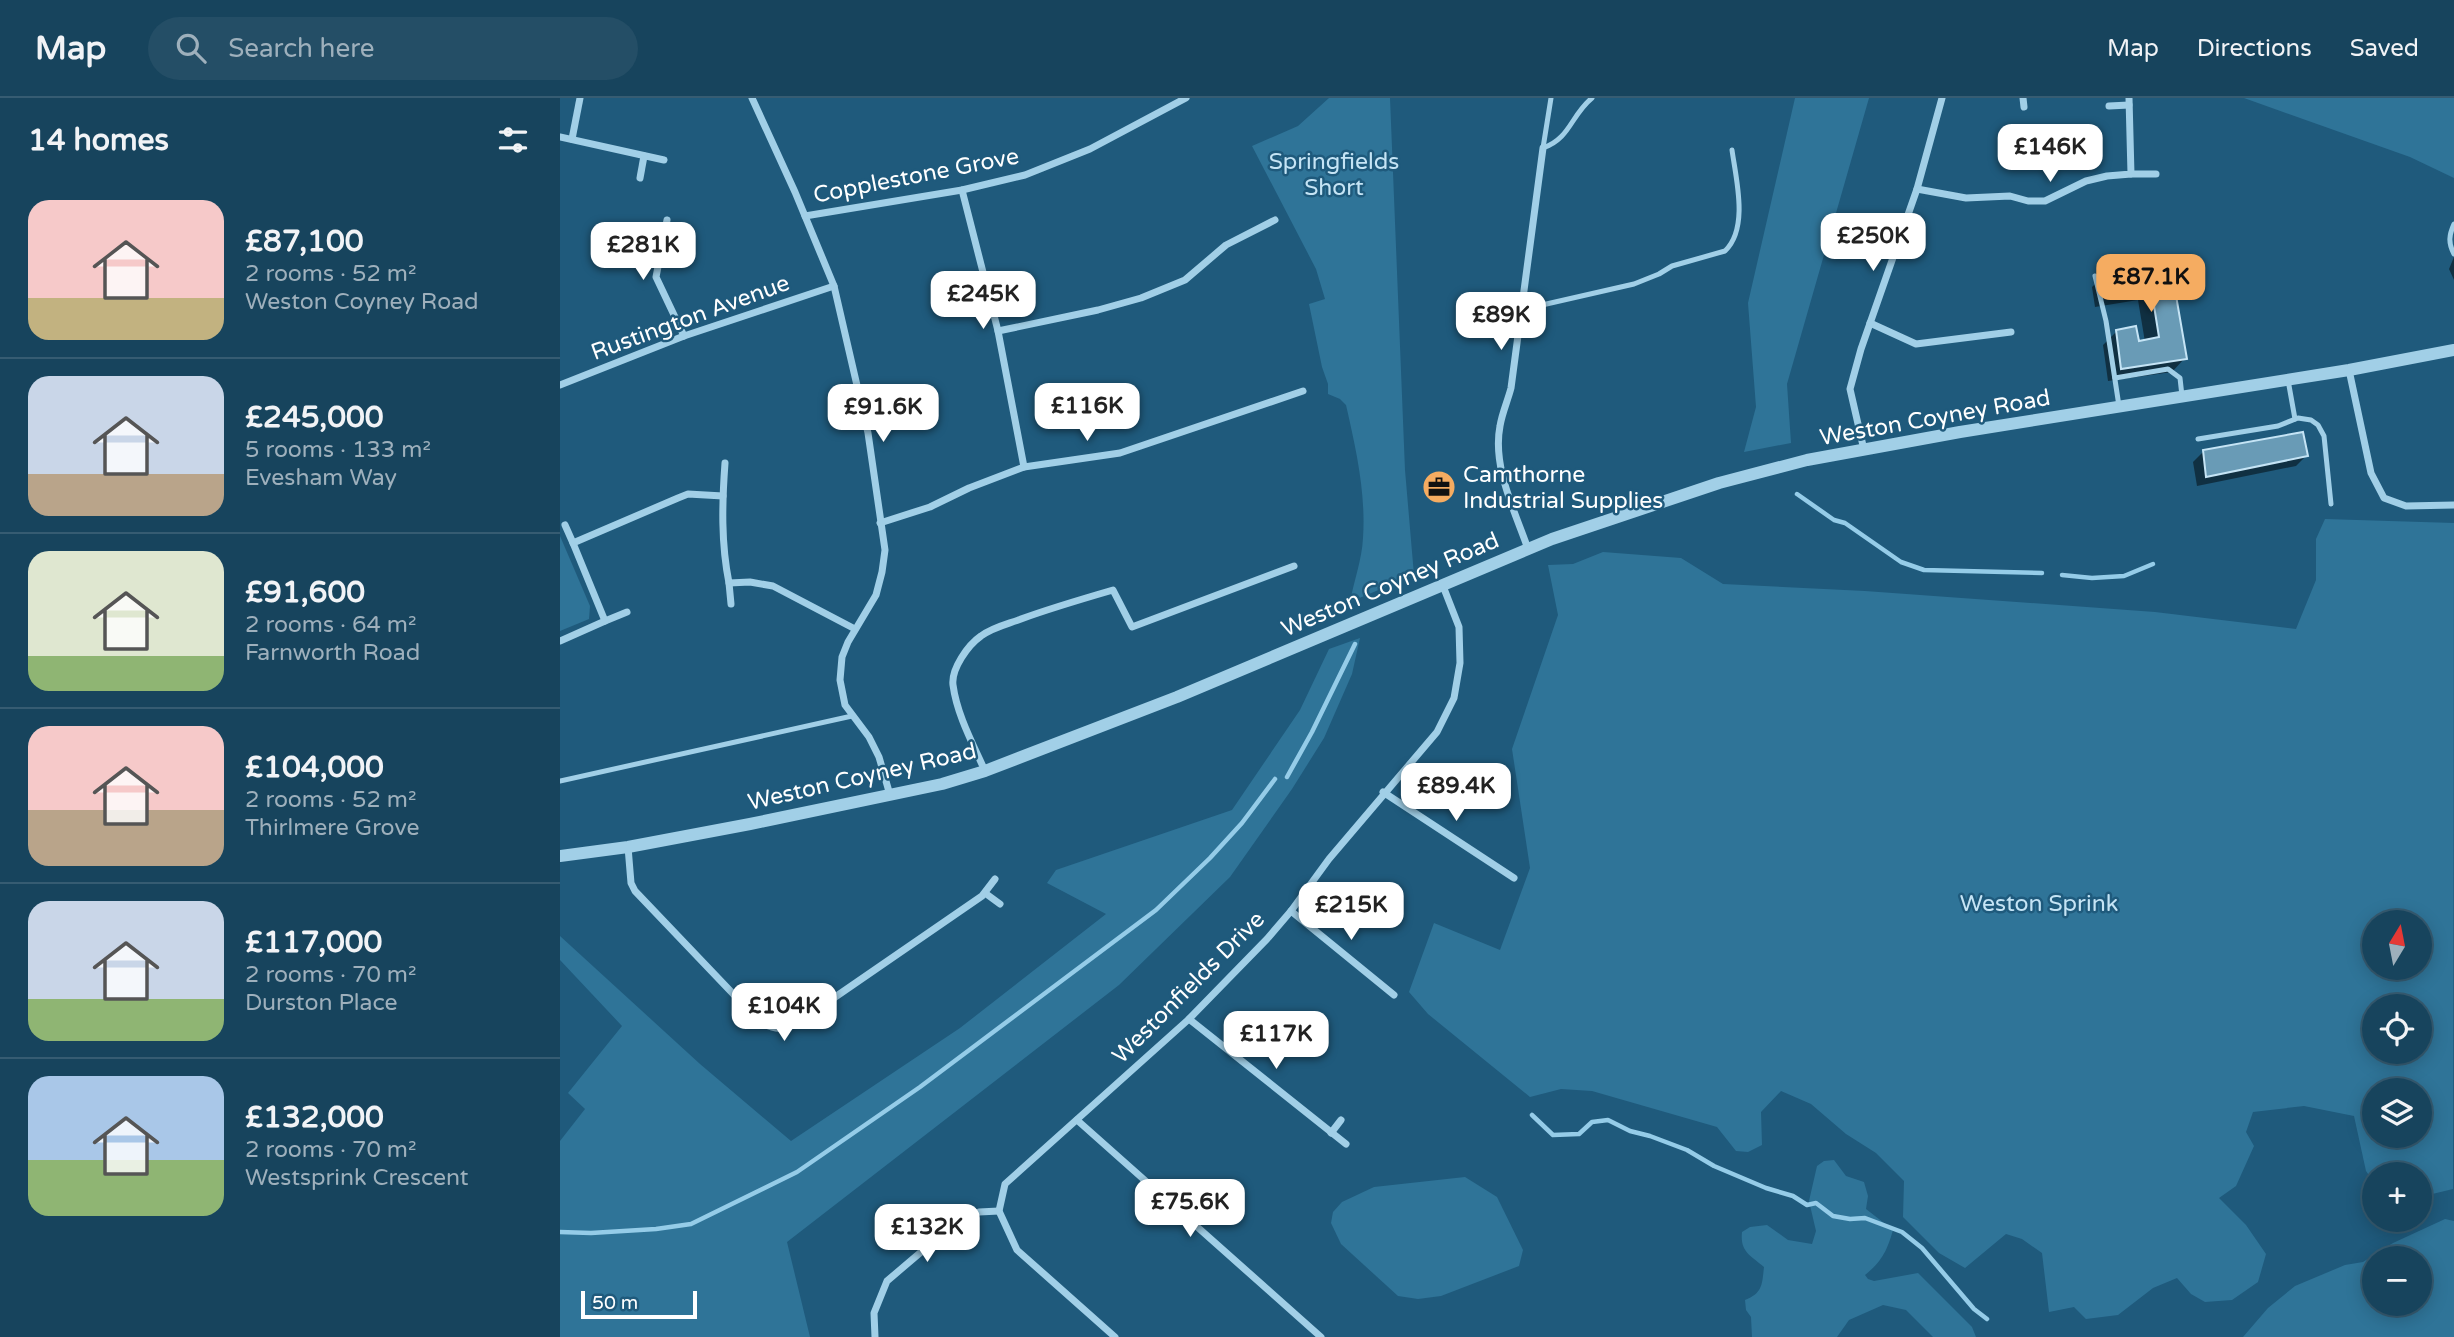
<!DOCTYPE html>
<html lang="en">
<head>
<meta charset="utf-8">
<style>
  body { margin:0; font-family:"Varela Round",sans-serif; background:#244e66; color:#f1f3f6; height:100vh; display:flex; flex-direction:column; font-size:26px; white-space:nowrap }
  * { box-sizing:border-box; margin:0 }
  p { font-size:23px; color:#9eb0bc }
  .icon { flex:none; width:38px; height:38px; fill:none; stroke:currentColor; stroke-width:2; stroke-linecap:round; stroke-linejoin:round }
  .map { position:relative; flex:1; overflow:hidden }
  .details { display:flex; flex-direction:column; background:#17445d; width:560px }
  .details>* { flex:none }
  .needle { width:46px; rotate:10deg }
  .tools { position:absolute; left:1802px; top:812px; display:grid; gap:14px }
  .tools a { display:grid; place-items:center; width:70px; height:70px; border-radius:50%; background:#17445d; box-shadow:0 4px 18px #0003,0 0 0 2px #365c72; font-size:35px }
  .scale { position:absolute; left:21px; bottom:18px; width:116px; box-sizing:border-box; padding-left:7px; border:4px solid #fff; border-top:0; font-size:19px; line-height:24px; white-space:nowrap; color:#fff; -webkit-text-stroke:5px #1f5a7c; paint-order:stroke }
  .price { position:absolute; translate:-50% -60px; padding:0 16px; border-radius:14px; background:#fff; color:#222; font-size:23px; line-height:46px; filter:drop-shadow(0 2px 4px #0008) }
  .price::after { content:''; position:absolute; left:50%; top:42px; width:21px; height:16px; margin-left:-10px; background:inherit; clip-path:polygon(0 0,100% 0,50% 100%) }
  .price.current { background:#f5ac61; color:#111 }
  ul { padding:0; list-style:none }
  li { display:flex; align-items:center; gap:21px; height:175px; padding:0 28px }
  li+li { border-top:2px solid #365c72 }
  li span { display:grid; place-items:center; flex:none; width:196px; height:140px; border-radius:21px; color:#555 }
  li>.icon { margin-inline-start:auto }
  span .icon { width:84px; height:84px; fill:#fffc; stroke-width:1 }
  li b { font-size:30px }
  h2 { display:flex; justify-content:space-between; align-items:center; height:84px; padding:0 28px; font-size:30px }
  header { display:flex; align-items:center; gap:42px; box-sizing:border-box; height:98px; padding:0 35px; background:#17445d; border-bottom:2px solid #365c72 }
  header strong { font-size:33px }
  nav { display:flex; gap:38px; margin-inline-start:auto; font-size:24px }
  .search { width:490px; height:63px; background:#244e66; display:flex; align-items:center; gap:18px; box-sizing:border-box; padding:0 24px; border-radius:38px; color:#9eb0bc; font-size:26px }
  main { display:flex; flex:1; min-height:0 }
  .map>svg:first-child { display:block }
  .green { fill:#2f7498; fill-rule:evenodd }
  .shadow { fill:#0007 }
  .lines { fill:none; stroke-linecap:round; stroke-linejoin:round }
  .stream { stroke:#95cce8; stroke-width:4.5 }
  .building { fill:#699bb6; stroke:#c5e4f5; stroke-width:2 }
  .service { stroke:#a1cfe7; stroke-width:5 }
  .minor { stroke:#a1cfe7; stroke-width:7 }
  .tertiary { stroke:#a1cfe7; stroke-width:12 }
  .labels { text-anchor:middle; stroke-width:5; stroke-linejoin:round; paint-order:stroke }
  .park-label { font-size:23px; fill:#c5e4f5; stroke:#1f5a7c }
  .street-label { font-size:23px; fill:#fff; stroke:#1f5a7c }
  .poi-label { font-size:23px; fill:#fff; stroke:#1f5a7c; text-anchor:start }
</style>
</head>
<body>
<header>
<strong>Map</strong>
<div class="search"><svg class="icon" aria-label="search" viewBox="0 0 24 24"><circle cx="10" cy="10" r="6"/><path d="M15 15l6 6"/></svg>Search here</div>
<nav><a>Map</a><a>Directions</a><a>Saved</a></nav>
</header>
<main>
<section class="details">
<h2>14 homes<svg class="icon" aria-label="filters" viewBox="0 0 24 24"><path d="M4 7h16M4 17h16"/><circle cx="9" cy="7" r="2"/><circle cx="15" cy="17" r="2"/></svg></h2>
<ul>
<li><span style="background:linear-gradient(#f6c9c9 70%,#c2b280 0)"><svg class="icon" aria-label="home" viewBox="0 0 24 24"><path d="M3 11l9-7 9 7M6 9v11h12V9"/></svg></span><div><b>£87,100</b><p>2 rooms · 52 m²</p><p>Weston Coyney Road</p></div></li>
<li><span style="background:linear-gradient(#c9d6e8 70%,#b9a48a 0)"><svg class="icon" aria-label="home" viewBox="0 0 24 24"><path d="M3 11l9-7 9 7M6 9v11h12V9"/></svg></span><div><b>£245,000</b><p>5 rooms · 133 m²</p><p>Evesham Way</p></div></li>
<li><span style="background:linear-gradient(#dfe7d0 75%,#8fb573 0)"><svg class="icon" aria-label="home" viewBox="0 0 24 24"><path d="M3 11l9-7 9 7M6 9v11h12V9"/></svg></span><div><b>£91,600</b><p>2 rooms · 64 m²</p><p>Farnworth Road</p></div></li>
<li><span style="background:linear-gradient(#f6c9c9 60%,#b9a48a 0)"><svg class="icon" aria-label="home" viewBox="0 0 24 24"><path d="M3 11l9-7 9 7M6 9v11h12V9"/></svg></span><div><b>£104,000</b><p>2 rooms · 52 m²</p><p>Thirlmere Grove</p></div></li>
<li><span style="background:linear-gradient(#c9d6e8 70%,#8fb573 0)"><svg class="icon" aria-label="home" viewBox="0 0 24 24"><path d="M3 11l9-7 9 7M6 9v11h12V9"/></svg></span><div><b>£117,000</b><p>2 rooms · 70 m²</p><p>Durston Place</p></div></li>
<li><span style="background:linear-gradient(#a9c7e8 60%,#8fb573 0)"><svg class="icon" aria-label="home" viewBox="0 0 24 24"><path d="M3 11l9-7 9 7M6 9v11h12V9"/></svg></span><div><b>£132,000</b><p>2 rooms · 70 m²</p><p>Westsprink Crescent</p></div></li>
</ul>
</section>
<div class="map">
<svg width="1894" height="1239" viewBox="0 0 1894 1239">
  <rect width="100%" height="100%" fill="#1f5a7c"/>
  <g class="green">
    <path d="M769 0H830L845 372 854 477 790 504C794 483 802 461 803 440 806 395 796 351 786 307L780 301 768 296V286L762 269 749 206 765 201 756 171 692 48 738 28Z"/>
    <polygon points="1235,0 1309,0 1227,286 1231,345 1184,354 1196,309 1188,205"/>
    <polygon points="1684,0 1894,0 1894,80 1850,59"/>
    <path d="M1765 421 1894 425 1893 1091 1860 1099V1076H1815V1086L1806 1073 1794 1018 1744 1008 1693 1014 1686 1034 1694 1048 1676 1088 1659 1100 1686 1127 1706 1156 1698 1184 1672 1202 1645 1204 1631 1196 1617 1180 1593 1190 1558 1217 1526 1221 1514 1209 1489 1214 1482 1155 1462 1141 1446 1136 1405 1170 1379 1155 1343 1119 1344 1083 1316 1055 1286 1036 1251 1006 1221 993 1201 1014 1202 1047 1188 1054 1176 1053 1157 1029 1032 993 1001 991 970 999 868 916 849 894 874 825 940 852 970 770 952 651 998 517 988 467 1013 466 1043 454 1121 460 1163 486 1305 493 1595 514 1736 531 1756 482V441ZM1815 824H1860V870H1815ZM1815 908H1860V954H1815ZM1815 992H1860V1038H1815Z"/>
    <polygon points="0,438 30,508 29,521 0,533"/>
    <polygon points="800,540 792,576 764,640 732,691 670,779 559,887 227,1144 250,1239 0,1239 0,1043 25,1011 8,995 62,928 0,862 0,838 140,966 231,1043 400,930 546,816 487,785 496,772 672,712 740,612 769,551"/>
    <path d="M1274 1062 1286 1078 1304 1084 1308 1098 1306 1111 1333 1132C1327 1153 1322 1163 1305 1177L1308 1181 1314 1183 1358 1175 1412 1229 1416 1239H1373L1346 1212 1323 1207 1289 1222 1277 1239H1192L1191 1219 1186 1212 1185 1202C1203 1195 1202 1186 1204 1169 1190 1157 1180 1154 1182 1134L1190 1129 1207 1127 1228 1142 1252 1146 1256 1133 1249 1103 1257 1068 1264 1063Z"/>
    <polygon points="905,1079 937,1099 963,1152 959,1168 881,1198 858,1201 838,1198 781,1146 771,1125 773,1114 782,1104 814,1089"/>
    <path d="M1885 1121 1894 1123V1239H1683L1708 1210 1735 1188 1785 1167 1803 1164 1833 1145ZM1815 1160H1860V1206H1815Z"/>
  </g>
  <g class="shadow">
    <polygon points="1894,159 1894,182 1889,171"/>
    <polygon points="1546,175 1621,183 1614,191 1625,260 1612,274 1548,283 1543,247 1557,233 1578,245 1585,244 1578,202 1535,209 1532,189"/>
    <polygon points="1643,354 1746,358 1736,368 1637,388 1633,364"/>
  </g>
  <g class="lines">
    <g class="stream">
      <polyline points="1237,396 1274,422 1285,425 1341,464 1364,472 1482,475"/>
      <polyline points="1502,477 1532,480 1564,478 1593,466"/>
      <polyline points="727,679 752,634 795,546"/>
      <polyline points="972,1017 993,1037 1019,1036 1032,1024 1048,1022 1070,1033 1090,1038 1127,1052 1154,1068 1206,1090 1233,1098 1247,1107 1256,1105 1273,1118 1290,1121 1305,1120 1342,1134 1362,1150 1414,1211 1427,1221"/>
      <polyline points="0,1134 31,1135 96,1131 131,1126 237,1074 360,989 596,812 650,760 682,725 715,681"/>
    </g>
  </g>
  <g class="building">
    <polygon points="1620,162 1623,184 1614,186 1627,261 1561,271 1556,232 1576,228 1579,243 1599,239 1591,189 1548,196 1545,173"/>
    <polygon points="1743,334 1748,358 1646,379 1643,352"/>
  </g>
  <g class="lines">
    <g class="service">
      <path d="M991 0 983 50C1010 41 1011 17 1032 0"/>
      <path d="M1894 126C1889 137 1888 145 1894 156"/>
      <polyline points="1535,178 1546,223 1559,308"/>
      <path d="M960 212 1074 186 1099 176 1112 168 1165 153C1189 130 1176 81 1172 52"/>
      <polyline points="1555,280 1608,271 1620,280 1622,298"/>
      <polyline points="1728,282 1735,321"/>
      <polyline points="1638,341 1718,328 1738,320 1751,322 1758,327 1764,338 1771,406"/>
      <polyline points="0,683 292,618"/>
    </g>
    <g class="minor">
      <polyline points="192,0 235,94 274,188 308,335 325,452 322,474 316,497 288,544 282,559 280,582 285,607 309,639 319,659 330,697"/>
      <polyline points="1463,0 1464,9"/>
      <polyline points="1549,8 1569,7"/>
      <polyline points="0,39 104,62"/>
      <polyline points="12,41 20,0"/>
      <polyline points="1571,76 1596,76"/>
      <polyline points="80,80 84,58"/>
      <polyline points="1357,91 1406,100 1450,98 1468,103 1485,103 1526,83 1547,78 1571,76 1569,0"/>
      <polyline points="402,92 438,233 464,369"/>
      <polyline points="245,118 402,92 465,77 530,51 626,0"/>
      <polyline points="107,122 96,179 124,238"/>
      <polyline points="1310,225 1356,246 1451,234"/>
      <polyline points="438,233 538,212 581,200 625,182 666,147 715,122"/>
      <polyline points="1789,272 1811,375 1824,400 1846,408 1894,407"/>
      <polyline points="0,287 124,238 274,188"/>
      <polyline points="1304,352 1290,291 1301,251 1357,91 1382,0"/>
      <path d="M165 365C162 406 161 445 169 485L190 484 213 488 295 531"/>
      <polyline points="320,425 370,409 409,390 464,369 560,355 743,293"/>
      <polyline points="5,427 13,445"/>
      <path d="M968 451C955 413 932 369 940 328 942 315 948 302 951 290L983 50"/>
      <polyline points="169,485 171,506"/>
      <polyline points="45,523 67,514"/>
      <polyline points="0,543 45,523 13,445 118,400 128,396 163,398"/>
      <path d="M425 673C413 646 397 617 393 587 391 571 408 547 421 538 433 529 448 526 461 521 491 510 522 501 553 492L572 529 734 468"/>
      <polyline points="823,694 954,780"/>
      <path d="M68 749 71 785 75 793 199 923C222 938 230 928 252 915L422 798 435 781"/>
      <polyline points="425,795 440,806"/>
      <polyline points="731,813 834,897"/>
      <polyline points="629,921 786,1046"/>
      <polyline points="517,1022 761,1239"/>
      <polyline points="771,1035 781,1022"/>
      <polyline points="315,1239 314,1215 327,1183 401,1120 419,1114 439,1113"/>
      <polyline points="555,1239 457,1152 439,1113 445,1086 629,921 707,841 731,813 769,761 877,634 894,600 900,565 899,529 883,488"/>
    </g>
    <polyline class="tertiary" points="0,758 68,749 190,726 382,686 425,673 617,599 992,441 1159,385 1247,362 1400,334 1789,272 1894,252"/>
  </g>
  <defs>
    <symbol id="office-disc" viewBox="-11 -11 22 22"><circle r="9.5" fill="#f5ac61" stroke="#1f5a7c"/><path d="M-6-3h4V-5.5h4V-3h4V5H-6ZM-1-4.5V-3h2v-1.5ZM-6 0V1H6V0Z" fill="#111"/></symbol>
  </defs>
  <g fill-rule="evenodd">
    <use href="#office-disc" x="860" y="370" width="38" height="38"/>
  </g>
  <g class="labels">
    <g class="park-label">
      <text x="774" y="71">Springfields<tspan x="774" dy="26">Short</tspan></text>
      <text x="1479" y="813">Weston Sprink</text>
    </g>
    <g class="street-label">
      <text transform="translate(356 77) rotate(-11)" y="8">Copplestone Grove</text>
      <text transform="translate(130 219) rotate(-20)" y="8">Rustington Avenue</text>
      <text transform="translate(1375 319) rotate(-10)" y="8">Weston Coyney Road</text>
      <text transform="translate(830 486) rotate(-23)" y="8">Weston Coyney Road</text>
      <text transform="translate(302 678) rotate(-13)" y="8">Weston Coyney Road</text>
      <text transform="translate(628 889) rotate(-45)" y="8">Westonfields Drive</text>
    </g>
    <g class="poi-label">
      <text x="903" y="384">Camthorne<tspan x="903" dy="26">Industrial Supplies</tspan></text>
    </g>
  </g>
</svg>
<div class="tools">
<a><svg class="needle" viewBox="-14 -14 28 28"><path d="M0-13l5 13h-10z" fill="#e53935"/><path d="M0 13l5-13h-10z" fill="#9eb0bc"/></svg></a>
<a><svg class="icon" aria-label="locate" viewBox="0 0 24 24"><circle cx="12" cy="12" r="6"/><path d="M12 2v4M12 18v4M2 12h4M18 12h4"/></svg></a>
<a><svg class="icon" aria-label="layers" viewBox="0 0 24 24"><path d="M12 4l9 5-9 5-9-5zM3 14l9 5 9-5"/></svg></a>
<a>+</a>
<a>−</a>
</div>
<div class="scale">50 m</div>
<b class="price" style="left:1490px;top:86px">£146K</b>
<b class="price" style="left:1313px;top:175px">£250K</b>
<b class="price" style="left:83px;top:184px">£281K</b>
<b class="price current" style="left:1591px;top:216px">£87.1K</b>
<b class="price" style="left:423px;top:233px">£245K</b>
<b class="price" style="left:941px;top:254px">£89K</b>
<b class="price" style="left:527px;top:345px">£116K</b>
<b class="price" style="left:323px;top:346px">£91.6K</b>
<b class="price" style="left:896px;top:725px">£89.4K</b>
<b class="price" style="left:791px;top:844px">£215K</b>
<b class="price" style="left:224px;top:945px">£104K</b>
<b class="price" style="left:716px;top:973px">£117K</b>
<b class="price" style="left:630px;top:1141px">£75.6K</b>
<b class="price" style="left:367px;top:1166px">£132K</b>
</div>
</main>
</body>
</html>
